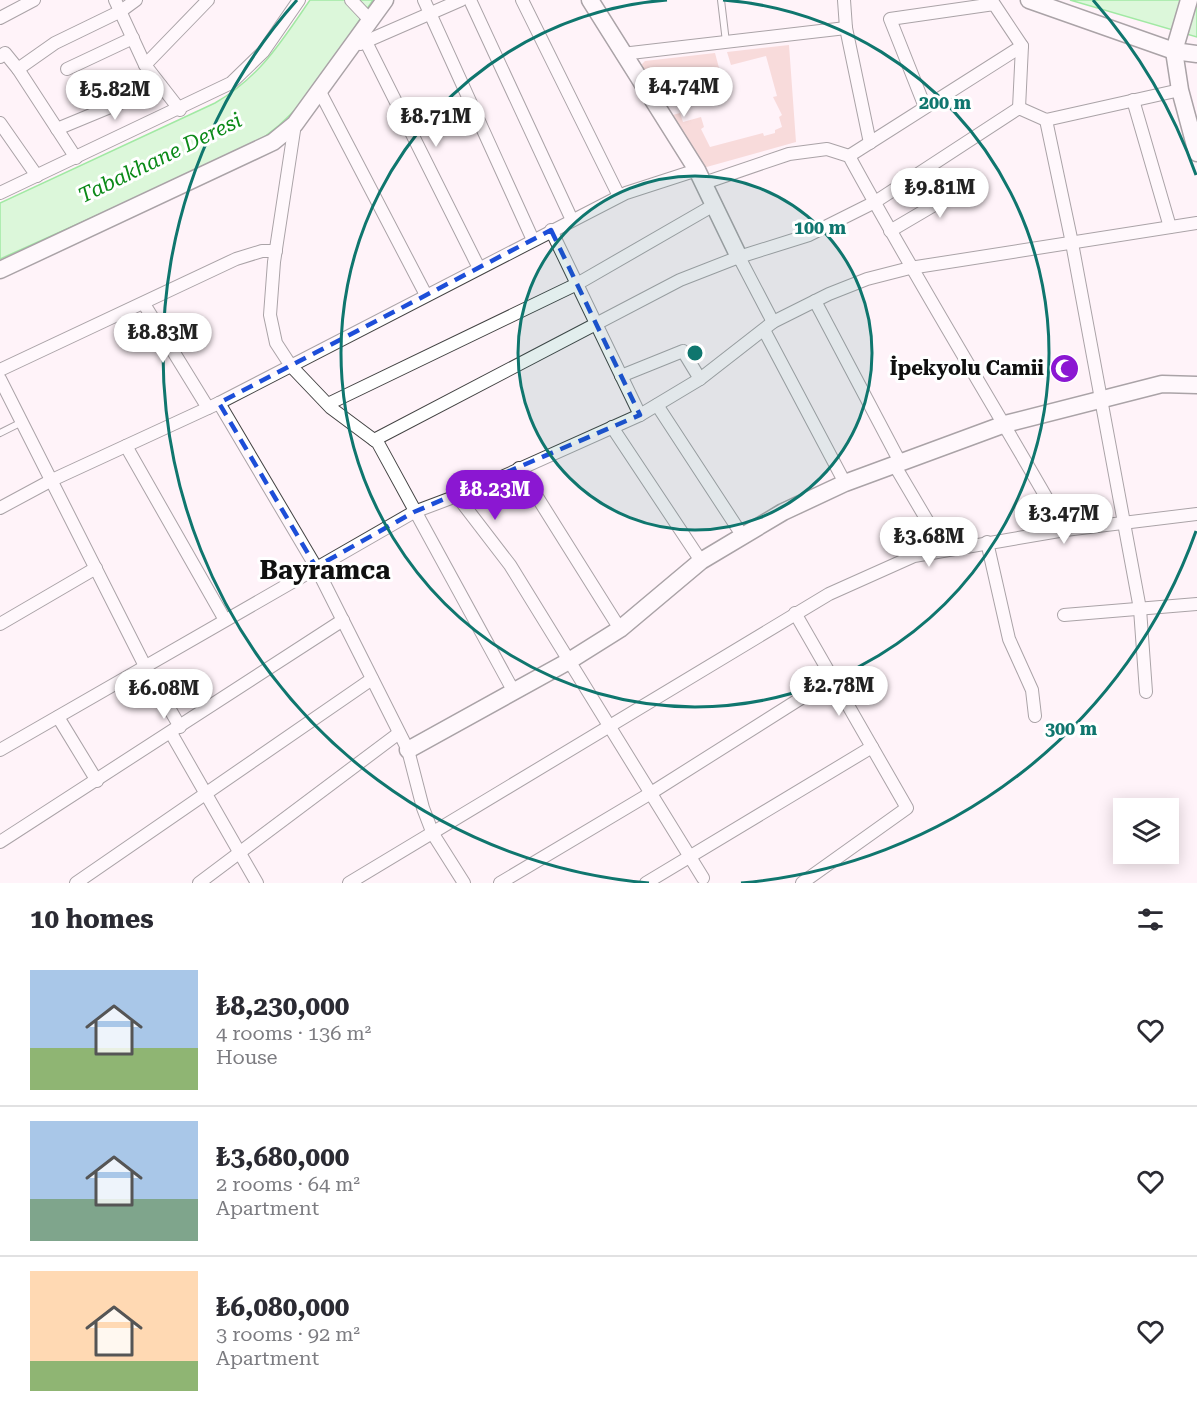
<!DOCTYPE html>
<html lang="en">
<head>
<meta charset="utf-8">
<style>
  body { margin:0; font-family:"Roboto Serif",serif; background:#f2f2f3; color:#2b2b33; height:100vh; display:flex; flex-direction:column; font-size:22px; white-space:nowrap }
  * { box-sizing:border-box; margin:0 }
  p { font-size:20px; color:#7c7c81 }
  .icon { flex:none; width:33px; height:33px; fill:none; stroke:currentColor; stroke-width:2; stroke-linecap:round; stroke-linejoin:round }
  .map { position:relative; height:883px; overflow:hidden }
  .details { display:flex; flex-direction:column; background:#fff; flex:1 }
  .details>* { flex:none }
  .buttons { position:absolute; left:1113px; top:798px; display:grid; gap:12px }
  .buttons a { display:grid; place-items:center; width:66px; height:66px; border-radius:0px; background:#fff; box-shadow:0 3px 15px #0003; font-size:30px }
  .price { position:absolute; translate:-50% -51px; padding:0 14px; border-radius:21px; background:#fff; color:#222; font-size:20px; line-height:39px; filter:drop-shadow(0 2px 3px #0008) }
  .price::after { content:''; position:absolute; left:50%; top:36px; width:18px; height:14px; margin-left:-9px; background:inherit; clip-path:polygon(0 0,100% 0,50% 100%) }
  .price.selected { background:#8b17d2; color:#fff }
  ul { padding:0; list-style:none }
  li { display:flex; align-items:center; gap:18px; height:150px; padding:0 30px }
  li+li { border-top:2px solid #e1e1e2 }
  li span { display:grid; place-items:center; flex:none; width:168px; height:120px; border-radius:0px; color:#555 }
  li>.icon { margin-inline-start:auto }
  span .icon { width:72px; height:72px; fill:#fffc; stroke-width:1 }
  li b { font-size:26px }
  h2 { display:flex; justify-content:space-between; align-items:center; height:72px; padding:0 30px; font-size:26px }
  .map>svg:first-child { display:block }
  .green { fill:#efbfb7 }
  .water { fill:#b1fdb4; stroke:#2fdd3b; stroke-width:1.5 }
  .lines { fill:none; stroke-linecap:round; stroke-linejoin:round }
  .service-casing { stroke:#434343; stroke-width:8 }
  .minor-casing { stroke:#434343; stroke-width:14 }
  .tertiary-casing { stroke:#434343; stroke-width:19 }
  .service { stroke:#fff; stroke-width:6 }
  .minor { stroke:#fff; stroke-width:12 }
  .tertiary { stroke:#fff; stroke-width:16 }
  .marked { fill:none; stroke:#1d4ed8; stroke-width:4.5; stroke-dasharray:12 8; stroke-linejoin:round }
  .ring { fill:none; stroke:#0f766e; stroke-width:3 }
  .labels { text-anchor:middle; stroke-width:6; stroke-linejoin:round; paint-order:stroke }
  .poi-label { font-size:20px; font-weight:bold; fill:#101010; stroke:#fff; text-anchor:end }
  .water-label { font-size:21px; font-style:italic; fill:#0b8a18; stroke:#fff }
  .district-label { font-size:26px; font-weight:bold; fill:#101010; stroke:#fff }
  .centre { fill:#0f766e; stroke:#fff; stroke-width:3 }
  .ring-label { font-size:18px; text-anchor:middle; font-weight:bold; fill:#0f766e; stroke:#fff; stroke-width:6; stroke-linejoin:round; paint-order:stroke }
</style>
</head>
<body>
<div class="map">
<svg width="1197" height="883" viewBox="0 0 1197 883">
  <rect width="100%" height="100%" fill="#fff3f9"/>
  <g class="green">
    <polygon points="789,45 796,142 703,168 669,116 680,113 683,122 701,117 704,127 701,129 710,147 763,133 764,136 775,133 775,130 782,127 779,117 782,115 773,97 777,96 766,56 731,65 727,52"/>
    <polygon points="715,53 719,68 671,81 677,103 662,107 639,67 645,61"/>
  </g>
  <g class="water">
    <path d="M310 0H373C343 43 311 103 268 134 260 141 249 145 240 151L0 259V203L215 103C260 77 281 42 310 0Z"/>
    <polygon points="1070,0 1197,0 1197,37"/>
  </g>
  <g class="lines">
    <defs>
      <g id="service">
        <polyline points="721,0 726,42"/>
        <polyline points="0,433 22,422"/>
      </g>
      <g id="minor">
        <polyline points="115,0 145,65 180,110"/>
        <polyline points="351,0 369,19"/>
        <polyline points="424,0 533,240"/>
        <polyline points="470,0 572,220"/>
        <polyline points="522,0 619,196"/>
        <polyline points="844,0 846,28 870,143"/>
        <polyline points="0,18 34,0"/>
        <polyline points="366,42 479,268"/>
        <polyline points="360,44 461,0"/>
        <polyline points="622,54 846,28"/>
        <polyline points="0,57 5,53 18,69 55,43 121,11 136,0"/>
        <polyline points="145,65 208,0"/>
        <polyline points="18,69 76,158"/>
        <polyline points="67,69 133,38"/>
        <polyline points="319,90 426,295"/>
        <polyline points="1133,100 1170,227"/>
        <polyline points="925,107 890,19 994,4 1022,46 1019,108"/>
        <polyline points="1046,120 1072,243 1140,609 1146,692"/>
        <polyline points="0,123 37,176"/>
        <polyline points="295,124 274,262 270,315 276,343 291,366 331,408 378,443 514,692"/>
        <polyline points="57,129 161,86"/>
        <polyline points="849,156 1022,46"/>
        <path d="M704 183 789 154 827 149 849 156C918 283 994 405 1065 530L1197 514"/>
        <polyline points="0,193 231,83 263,52 299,0"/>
        <polyline points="551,230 640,415"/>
        <polyline points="890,231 975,181"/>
        <polyline points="739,257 773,322"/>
        <polyline points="815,301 901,464"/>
        <polyline points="144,304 208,408"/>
        <polyline points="764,330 845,483"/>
        <polyline points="0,370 236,259 262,251 276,251"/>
        <polyline points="621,376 683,351 700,379"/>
        <polyline points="0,379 145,666 180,727"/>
        <polyline points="219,403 316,567 408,750 423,808 433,834 464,883"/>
        <polyline points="328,404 577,284 714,205"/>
        <polyline points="657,405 742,535"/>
        <polyline points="612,427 701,561"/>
        <polyline points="374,440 680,280 739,257 809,235 875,202 1019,108 1046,120 1180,90"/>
        <polyline points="126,446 225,620"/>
        <polyline points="895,466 944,549"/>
        <polyline points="519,468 620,629"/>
        <polyline points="457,496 510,565 703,878"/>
        <polyline points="0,508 52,480 219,403 626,193 697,170"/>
        <polyline points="987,542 1009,639 1032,690 1035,716"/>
        <polyline points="795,613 907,808 802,883"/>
        <polyline points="1064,615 1197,604"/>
        <polyline points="0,624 96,568"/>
        <polyline points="58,717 97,781"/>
        <polyline points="171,733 257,883"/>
        <polyline points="0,750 414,512 475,489 640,415 700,379 773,322 829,294 867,279 910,268 1197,223"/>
        <polyline points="0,842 343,620"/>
        <polyline points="76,883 372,679"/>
        <polyline points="199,883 399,733"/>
        <polyline points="349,883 829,594 914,556 1065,530"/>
        <polyline points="500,883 651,793 833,678"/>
        <polyline points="646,883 872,747"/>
      </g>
      <g id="tertiary">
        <polyline points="590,0 697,170 739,257"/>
        <polyline points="1029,0 1174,51 1197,54"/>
        <polyline points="1189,0 1174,51 1180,90 1197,153"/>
        <polyline points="0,270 273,142 295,124 385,0"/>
        <polyline points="408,750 569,661 620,629 701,561 783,512 845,483 1005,424 1162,384 1197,385"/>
      </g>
    </defs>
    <use href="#service" class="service-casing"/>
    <use href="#minor" class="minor-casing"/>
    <use href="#tertiary" class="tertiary-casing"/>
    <use href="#service" class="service"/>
    <use href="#minor" class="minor"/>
    <use href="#tertiary" class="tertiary"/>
  </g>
  <path d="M0 0H1197V883H0ZM551 230 640 415 414 512 316 567 219 403Z" fill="#fff3f9" fill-opacity=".55" fill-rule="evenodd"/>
  <path class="marked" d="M551 230 640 415 414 512 316 567 219 403Z"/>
  <circle cx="695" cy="353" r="177" fill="#0f766e" fill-opacity=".12"/>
  <g class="ring">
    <circle cx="695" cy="353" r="177"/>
    <path d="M723 0A354 354 0 1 1 667 0"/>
    <path d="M1196 531A532 532 0 0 1 741 883M649 883A532 532 0 0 1 297 0M1093 0A532 532 0 0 1 1196 175"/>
  </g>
  <defs>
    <symbol id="mosque-disc" viewBox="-11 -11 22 22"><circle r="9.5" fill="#8b17d2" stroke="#fff"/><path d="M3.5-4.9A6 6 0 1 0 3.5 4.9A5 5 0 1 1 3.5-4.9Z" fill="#fff"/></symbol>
  </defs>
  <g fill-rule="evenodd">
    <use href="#mosque-disc" x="1048" y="352" width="33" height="33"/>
  </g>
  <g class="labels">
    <g class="poi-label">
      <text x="1044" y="375">İpekyolu Camii</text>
    </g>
    <g class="water-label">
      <text transform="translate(160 158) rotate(-26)" y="7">Tabakhane Deresi</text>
    </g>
    <g class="district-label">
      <text x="325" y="579">Bayramca</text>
    </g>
  </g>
  <circle cx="695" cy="353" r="9" class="centre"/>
  <g class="ring-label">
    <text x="945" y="109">200 m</text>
    <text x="820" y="234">100 m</text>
    <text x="1071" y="735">300 m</text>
  </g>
</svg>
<div class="buttons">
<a><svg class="icon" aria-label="layers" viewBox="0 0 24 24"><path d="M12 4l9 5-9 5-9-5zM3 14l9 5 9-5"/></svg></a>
</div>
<b class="price" style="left:684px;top:118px">₺4.74M</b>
<b class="price" style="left:115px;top:121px">₺5.82M</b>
<b class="price" style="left:436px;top:148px">₺8.71M</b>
<b class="price" style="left:940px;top:219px">₺9.81M</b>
<b class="price" style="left:163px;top:364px">₺8.83M</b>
<b class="price selected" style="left:495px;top:521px">₺8.23M</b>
<b class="price" style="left:1064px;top:545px">₺3.47M</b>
<b class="price" style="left:929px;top:568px">₺3.68M</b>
<b class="price" style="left:839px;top:717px">₺2.78M</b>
<b class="price" style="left:164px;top:720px">₺6.08M</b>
</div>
<section class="details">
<h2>10 homes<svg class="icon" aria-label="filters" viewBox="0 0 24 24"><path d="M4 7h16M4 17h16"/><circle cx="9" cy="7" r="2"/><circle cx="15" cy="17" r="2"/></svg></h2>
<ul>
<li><span style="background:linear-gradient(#a9c7e8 65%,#8fb573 0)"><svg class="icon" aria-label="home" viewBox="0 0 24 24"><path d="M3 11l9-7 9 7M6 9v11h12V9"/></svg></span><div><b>₺8,230,000</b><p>4 rooms · 136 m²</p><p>House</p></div><svg class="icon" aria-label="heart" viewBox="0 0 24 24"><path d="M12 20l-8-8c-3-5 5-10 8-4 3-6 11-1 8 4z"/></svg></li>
<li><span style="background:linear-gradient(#a9c7e8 65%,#7fa58c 0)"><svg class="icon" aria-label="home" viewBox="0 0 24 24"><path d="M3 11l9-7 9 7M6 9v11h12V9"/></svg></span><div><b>₺3,680,000</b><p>2 rooms · 64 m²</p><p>Apartment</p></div><svg class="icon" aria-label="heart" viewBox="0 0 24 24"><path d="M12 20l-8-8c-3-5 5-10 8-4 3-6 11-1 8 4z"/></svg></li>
<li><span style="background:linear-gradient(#ffd9b3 75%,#8fb573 0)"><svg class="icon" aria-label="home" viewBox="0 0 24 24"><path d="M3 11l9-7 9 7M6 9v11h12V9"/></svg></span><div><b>₺6,080,000</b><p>3 rooms · 92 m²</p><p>Apartment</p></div><svg class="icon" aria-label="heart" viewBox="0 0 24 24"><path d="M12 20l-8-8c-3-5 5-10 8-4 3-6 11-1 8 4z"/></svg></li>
</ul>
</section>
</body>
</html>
